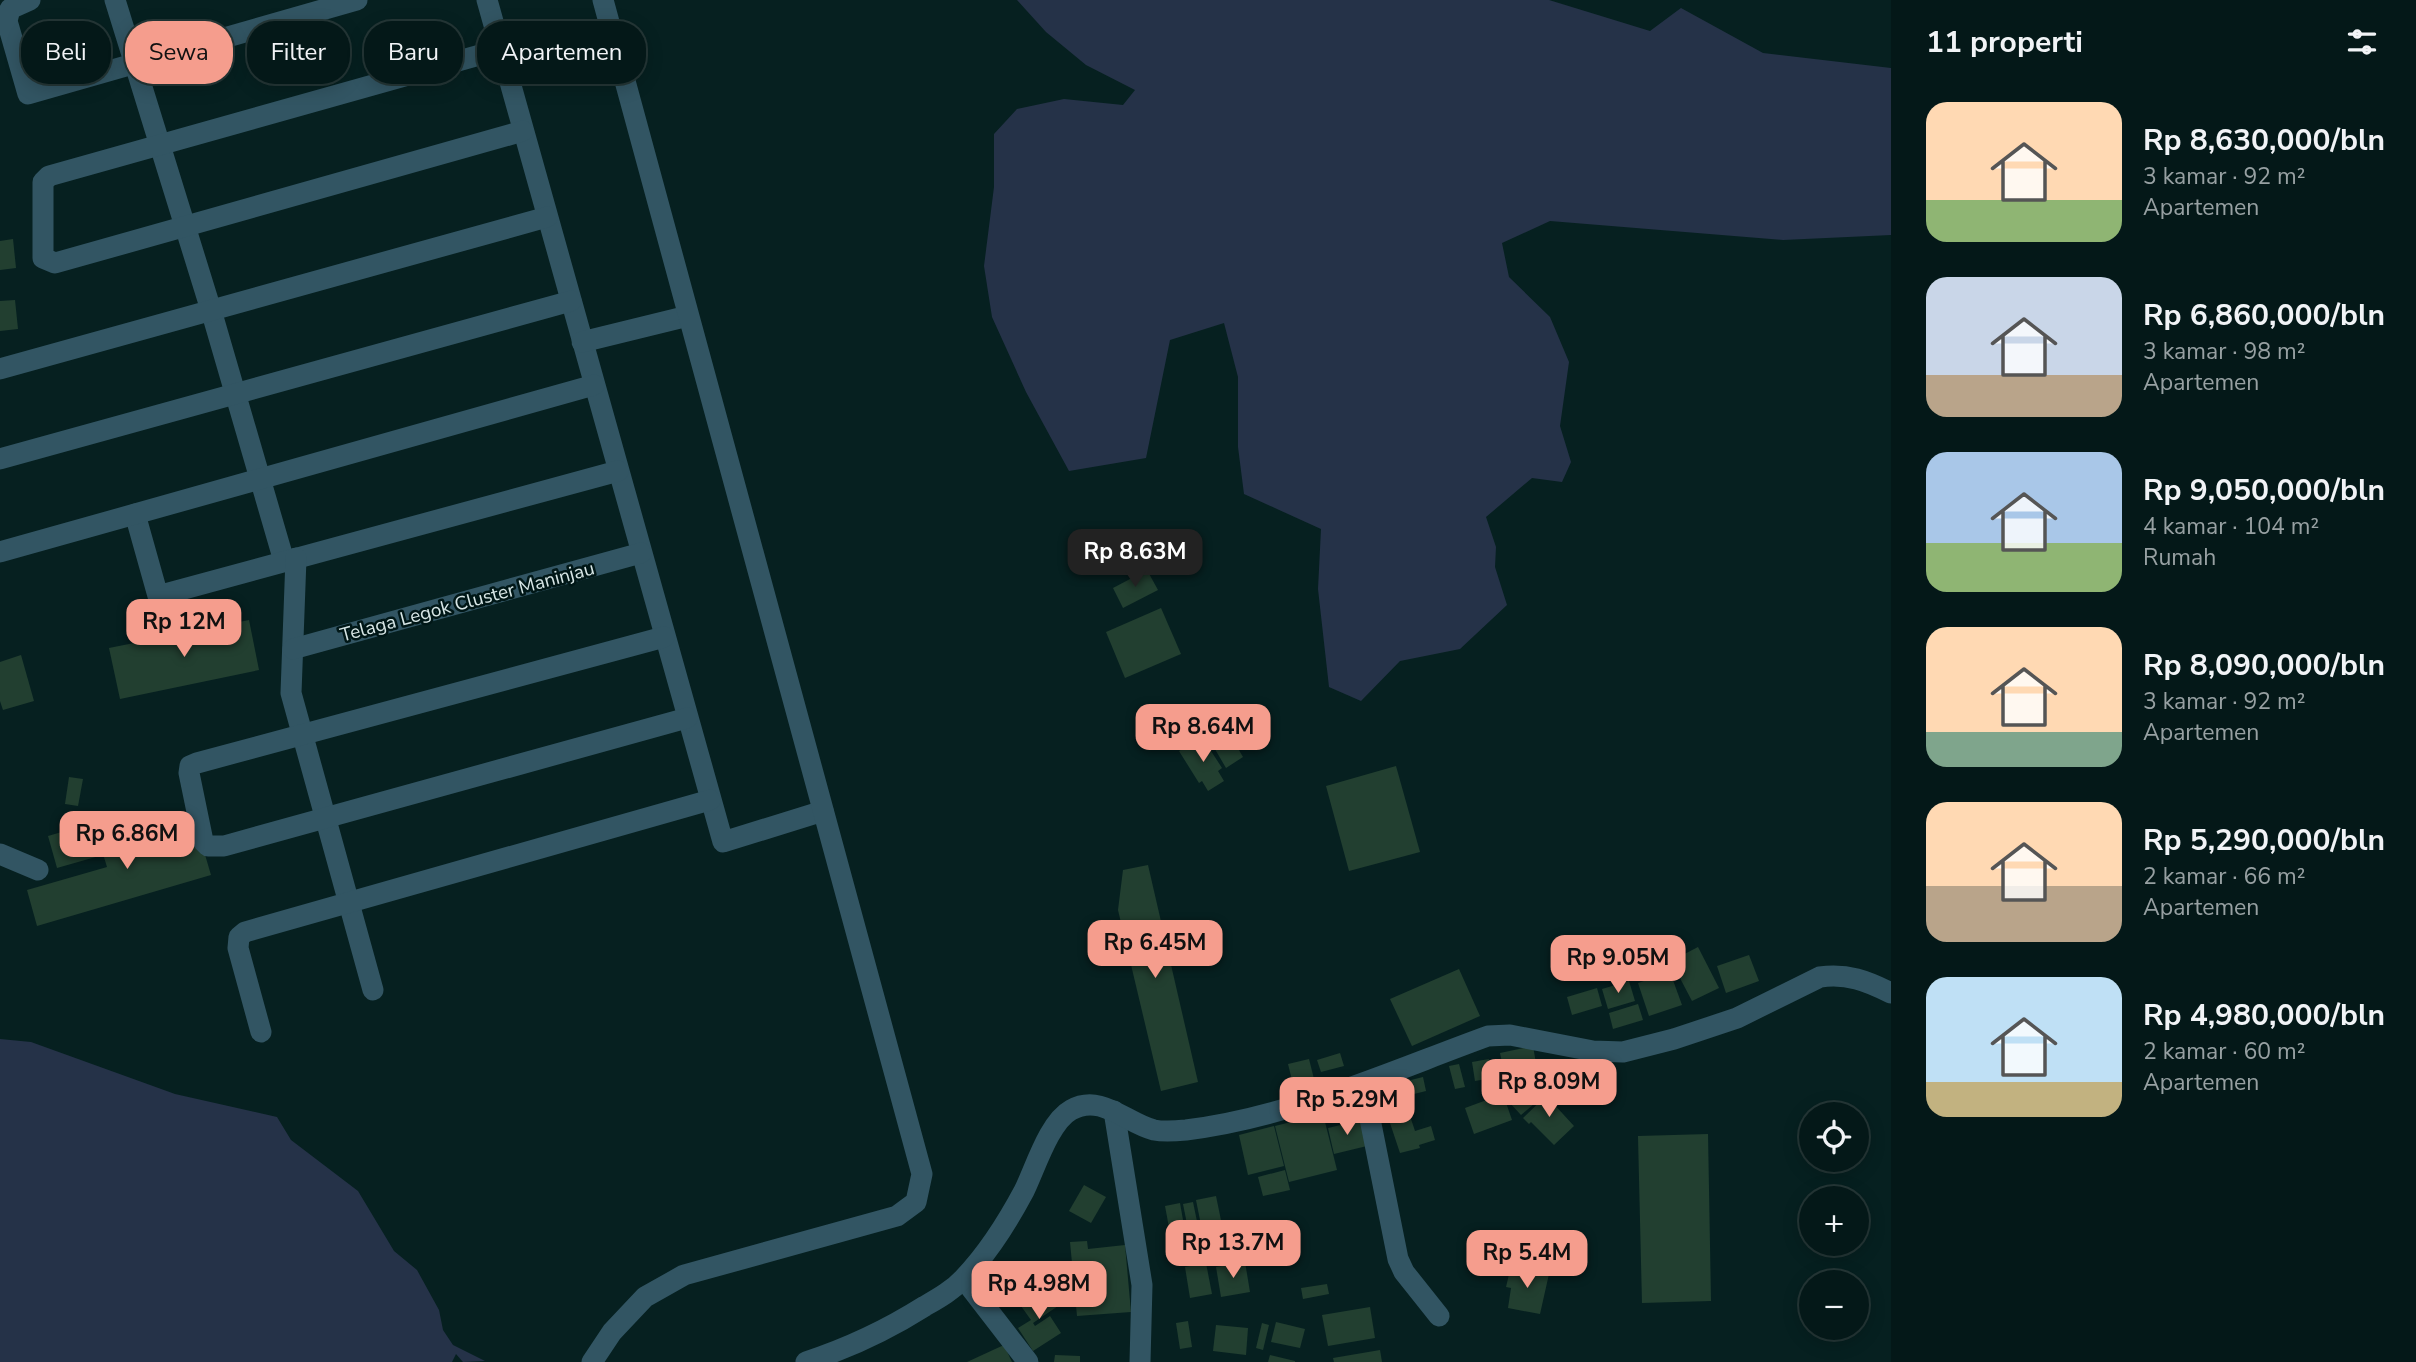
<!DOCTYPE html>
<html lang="id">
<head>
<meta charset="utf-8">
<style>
  body { margin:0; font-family:"Nunito Sans",sans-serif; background:#122525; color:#f1f3f6; height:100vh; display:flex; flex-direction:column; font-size:26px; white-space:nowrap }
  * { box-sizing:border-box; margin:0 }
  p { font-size:23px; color:#97a0a2 }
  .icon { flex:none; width:38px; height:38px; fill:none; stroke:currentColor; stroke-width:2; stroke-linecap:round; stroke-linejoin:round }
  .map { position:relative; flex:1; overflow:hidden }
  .sheet { display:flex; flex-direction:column; background:#041818; width:525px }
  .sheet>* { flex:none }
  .banner { position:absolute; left:21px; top:21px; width:665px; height:63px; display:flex; gap:14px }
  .tools { position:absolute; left:1799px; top:1102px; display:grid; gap:14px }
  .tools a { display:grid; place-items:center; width:70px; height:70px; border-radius:50%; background:#041818; box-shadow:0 4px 18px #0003,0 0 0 2px #253737; font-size:35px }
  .price { position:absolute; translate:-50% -60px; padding:0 16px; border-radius:14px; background:#f59d8d; color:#111; font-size:23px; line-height:46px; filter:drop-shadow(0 2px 4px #0008) }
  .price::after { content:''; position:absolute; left:50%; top:42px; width:21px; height:16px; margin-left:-10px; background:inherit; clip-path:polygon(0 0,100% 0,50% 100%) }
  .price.current { background:#222; color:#fff }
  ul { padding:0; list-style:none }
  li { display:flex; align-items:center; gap:21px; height:175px; padding:0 35px }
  li span { display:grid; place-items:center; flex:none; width:196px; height:140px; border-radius:21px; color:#555 }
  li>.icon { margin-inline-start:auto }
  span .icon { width:84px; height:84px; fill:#fffc; stroke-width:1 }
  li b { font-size:30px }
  h2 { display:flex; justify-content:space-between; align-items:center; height:84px; padding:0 35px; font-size:30px }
  .chip { padding:0 24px; border-radius:28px; background:#041818; box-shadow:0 4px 18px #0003,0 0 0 2px #253737; font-size:24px; line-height:63px }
  .chip.current { background:#f59d8d; color:#111 }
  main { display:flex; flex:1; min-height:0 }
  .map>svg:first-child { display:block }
  .water { fill:#253248 }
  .building { fill:#223f30 }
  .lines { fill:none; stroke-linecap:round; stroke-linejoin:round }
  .minor { stroke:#325563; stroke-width:21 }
  .labels { text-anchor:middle; stroke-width:5; stroke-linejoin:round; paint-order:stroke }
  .street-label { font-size:19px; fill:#d7e6e6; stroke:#001717 }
</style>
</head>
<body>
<main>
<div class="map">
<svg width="1891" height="1362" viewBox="0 0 1891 1362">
  <rect width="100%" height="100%" fill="#062020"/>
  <g class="water">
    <polygon points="1017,0 1549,0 1650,31 1681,8 1763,53 1891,68 1891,235 1783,240 1550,221 1502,243 1509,277 1550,317 1569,362 1560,426 1571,462 1562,482 1532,478 1486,517 1496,547 1495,567 1507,605 1460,649 1400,661 1361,701 1329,687 1318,589 1321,529 1244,494 1238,447 1238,377 1224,323 1170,340 1146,458 1069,471 1026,392 992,317 984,266 994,187 994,134 1017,109 1064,99 1123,105 1135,90 1086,65 1046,32"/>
    <polygon points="0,1039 31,1042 175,1094 277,1117 291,1140 358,1191 394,1251 417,1270 439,1310 443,1330 453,1345 485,1361 463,1362 456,1354 452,1362 0,1362"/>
  </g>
  <g class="building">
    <polygon points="13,239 16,268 0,270 0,241"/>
    <polygon points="15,300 18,329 0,331 0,301"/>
    <polygon points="1147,570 1158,590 1123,608 1113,588"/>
    <polygon points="1161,608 1181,654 1125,678 1106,632"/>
    <polygon points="249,620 259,670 120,699 109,648"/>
    <polygon points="21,655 34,701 3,710 0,701 0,662"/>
    <polygon points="1222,721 1243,757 1226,768 1205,732"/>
    <polygon points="1202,737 1222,768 1218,771 1224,781 1208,791 1202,781 1199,783 1179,751"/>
    <polygon points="1396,766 1420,852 1349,871 1326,786"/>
    <polygon points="69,777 83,779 78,806 65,804"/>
    <polygon points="193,814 211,875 37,926 27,890 107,867 99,841"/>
    <polygon points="89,824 99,856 57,868 48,836"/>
    <polygon points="1148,865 1198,1082 1161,1091 1118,910 1123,870"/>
    <polygon points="1698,947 1719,988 1692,1001 1671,961"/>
    <polygon points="1749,955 1759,981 1726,993 1717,966"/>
    <polygon points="1459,969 1480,1016 1412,1046 1390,999"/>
    <polygon points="1670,972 1682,1005 1649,1016 1638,983"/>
    <polygon points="1629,981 1635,1001 1608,1009 1602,989"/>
    <polygon points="1597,988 1602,1006 1572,1015 1567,997"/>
    <polygon points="1638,1004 1643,1020 1613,1029 1609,1013"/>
    <polygon points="1533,1046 1537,1069 1505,1077 1500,1053"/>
    <polygon points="1340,1053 1344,1066 1321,1072 1317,1060"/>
    <polygon points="1309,1059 1315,1083 1294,1088 1288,1064"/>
    <polygon points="1489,1059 1492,1078 1475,1081 1472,1062"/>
    <polygon points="1459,1064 1465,1087 1455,1089 1449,1066"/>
    <polygon points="1542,1071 1555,1086 1521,1115 1508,1101"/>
    <polygon points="1423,1077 1426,1091 1406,1096 1403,1082"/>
    <polygon points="1551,1091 1558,1097 1552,1102 1574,1126 1554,1145 1531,1122 1529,1124 1523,1118"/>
    <polygon points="1503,1094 1512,1120 1474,1134 1465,1108"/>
    <polygon points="1406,1104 1415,1131 1431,1126 1435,1140 1419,1145 1420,1148 1400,1153 1386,1111"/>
    <polygon points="1323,1114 1337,1170 1289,1182 1275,1126"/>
    <polygon points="1361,1120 1367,1146 1334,1154 1328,1128"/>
    <polygon points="1274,1126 1284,1166 1248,1175 1239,1135"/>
    <polygon points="1708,1134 1711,1301 1642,1303 1638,1136"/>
    <polygon points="1285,1170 1290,1190 1263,1196 1258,1177"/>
    <polygon points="1084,1185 1106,1197 1091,1223 1069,1211"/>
    <polygon points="1216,1196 1223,1230 1203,1235 1196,1200"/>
    <polygon points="1193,1202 1199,1231 1189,1234 1183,1204"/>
    <polygon points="1180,1203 1185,1231 1170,1233 1165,1206"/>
    <polygon points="1202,1236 1204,1258 1172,1261 1170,1240"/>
    <polygon points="1087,1241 1088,1249 1125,1245 1131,1312 1077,1316 1070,1242"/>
    <polygon points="1245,1262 1250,1292 1221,1297 1216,1267"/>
    <polygon points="1206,1263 1212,1294 1190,1298 1185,1267"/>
    <polygon points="1511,1266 1549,1274 1540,1314 1508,1308 1511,1288 1506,1287"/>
    <polygon points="1061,1278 1073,1293 1059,1303 1047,1289"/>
    <polygon points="1327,1284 1329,1294 1303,1299 1301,1288"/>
    <polygon points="1046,1289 1058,1306 1033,1323 1035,1326 1050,1316 1061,1333 1033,1351 1018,1328 1031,1320 1021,1306"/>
    <polygon points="1370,1307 1375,1338 1328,1346 1322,1315"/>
    <polygon points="1188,1321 1192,1347 1180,1349 1176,1323"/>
    <polygon points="1276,1322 1305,1329 1300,1348 1271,1342"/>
    <polygon points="1262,1323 1269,1325 1263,1350 1256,1348"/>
    <polygon points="1216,1325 1248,1328 1246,1355 1213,1351"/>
    <polygon points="1004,1345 1012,1362 967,1362 993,1350"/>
    <polygon points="1380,1350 1382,1362 1334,1362 1333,1358"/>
    <polygon points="1055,1355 1080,1356 1080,1362 1054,1362"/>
    <polygon points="1270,1355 1295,1361 1295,1362 1268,1362"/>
  </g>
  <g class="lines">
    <g class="minor">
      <polyline points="30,0 10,9 7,21 28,94 357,0"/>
      <polyline points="115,0 211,310 284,561"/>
      <polyline points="487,0 723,842 823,811"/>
      <polyline points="501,49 49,176 43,182 43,258 55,263 523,131"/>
      <polyline points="582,342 688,316"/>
      <polyline points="0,369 547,217"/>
      <polyline points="0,459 571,301"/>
      <polyline points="135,514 158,596 618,471"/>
      <polyline points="0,552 594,385"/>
      <polyline points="296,558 291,693 373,990"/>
      <polyline points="664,637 197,763 190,766 189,773 203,841 208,846 224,846 687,718"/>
      <polyline points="293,649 641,553"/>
      <polyline points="0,854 38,870"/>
      <polyline points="261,1032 238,948 239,937 245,932 710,800"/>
      <polyline points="1363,1084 1398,1259 1404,1272 1439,1316"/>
      <polyline points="1114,1111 1142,1285 1140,1362"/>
      <polyline points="964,1279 1028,1362"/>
      <polyline points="592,1362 612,1332 645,1297 684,1275 897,1216 916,1202 922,1174 603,0"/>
      <path d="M806 1362C849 1348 887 1330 925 1306 939 1298 953 1290 964 1278 987 1254 1008 1221 1024 1191 1035 1169 1049 1122 1071 1110 1101 1093 1126 1123 1154 1130 1164 1132 1176 1131 1186 1130 1291 1117 1389 1072 1488 1036L1510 1035 1593 1051 1623 1052 1674 1039 1737 1018 1820 977C1847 973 1867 981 1891 993"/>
    </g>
  </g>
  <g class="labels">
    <g class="street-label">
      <text transform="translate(467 601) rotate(-15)" y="7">Telaga Legok Cluster Maninjau</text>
    </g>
  </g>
</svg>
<div class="tools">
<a><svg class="icon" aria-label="locate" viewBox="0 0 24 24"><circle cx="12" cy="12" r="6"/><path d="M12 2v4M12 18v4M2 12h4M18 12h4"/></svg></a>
<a>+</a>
<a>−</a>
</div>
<b class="price current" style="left:1135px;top:589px">Rp 8.63M</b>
<b class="price" style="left:184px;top:659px">Rp 12M</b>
<b class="price" style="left:1203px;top:764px">Rp 8.64M</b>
<b class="price" style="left:127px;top:871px">Rp 6.86M</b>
<b class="price" style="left:1155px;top:980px">Rp 6.45M</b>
<b class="price" style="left:1618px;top:995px">Rp 9.05M</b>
<b class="price" style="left:1549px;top:1119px">Rp 8.09M</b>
<b class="price" style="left:1347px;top:1137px">Rp 5.29M</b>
<b class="price" style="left:1233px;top:1280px">Rp 13.7M</b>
<b class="price" style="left:1527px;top:1290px">Rp 5.4M</b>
<b class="price" style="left:1039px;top:1321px">Rp 4.98M</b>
<div class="banner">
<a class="chip">Beli</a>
<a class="chip current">Sewa</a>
<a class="chip">Filter</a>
<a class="chip">Baru</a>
<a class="chip">Apartemen</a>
</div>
</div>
<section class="sheet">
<h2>11 properti<svg class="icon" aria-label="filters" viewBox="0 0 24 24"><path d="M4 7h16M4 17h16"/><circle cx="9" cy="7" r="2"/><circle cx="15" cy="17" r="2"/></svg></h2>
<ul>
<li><span style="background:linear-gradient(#ffd9b3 70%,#8fb573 0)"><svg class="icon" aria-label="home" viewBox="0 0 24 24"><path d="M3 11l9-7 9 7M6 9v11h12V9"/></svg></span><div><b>Rp 8,630,000/bln</b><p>3 kamar · 92 m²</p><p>Apartemen</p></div></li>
<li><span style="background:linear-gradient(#c9d6e8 70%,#b9a48a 0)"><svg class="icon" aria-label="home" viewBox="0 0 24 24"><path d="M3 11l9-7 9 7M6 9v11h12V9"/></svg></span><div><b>Rp 6,860,000/bln</b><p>3 kamar · 98 m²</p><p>Apartemen</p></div></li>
<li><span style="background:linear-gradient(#a9c7e8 65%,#8fb573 0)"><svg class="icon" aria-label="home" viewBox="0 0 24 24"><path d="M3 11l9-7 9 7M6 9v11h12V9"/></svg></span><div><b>Rp 9,050,000/bln</b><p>4 kamar · 104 m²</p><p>Rumah</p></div></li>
<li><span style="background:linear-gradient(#ffd9b3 75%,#7fa58c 0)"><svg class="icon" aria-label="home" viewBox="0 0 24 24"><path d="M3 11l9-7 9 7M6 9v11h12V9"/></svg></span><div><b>Rp 8,090,000/bln</b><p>3 kamar · 92 m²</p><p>Apartemen</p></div></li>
<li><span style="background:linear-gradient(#ffd9b3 60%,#b9a48a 0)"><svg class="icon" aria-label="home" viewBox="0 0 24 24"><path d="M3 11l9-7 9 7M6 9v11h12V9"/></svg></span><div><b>Rp 5,290,000/bln</b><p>2 kamar · 66 m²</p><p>Apartemen</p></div></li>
<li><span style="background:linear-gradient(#bfe0f5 75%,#c2b280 0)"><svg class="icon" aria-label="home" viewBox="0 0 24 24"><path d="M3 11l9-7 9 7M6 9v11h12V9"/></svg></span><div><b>Rp 4,980,000/bln</b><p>2 kamar · 60 m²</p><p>Apartemen</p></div></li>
</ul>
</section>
</main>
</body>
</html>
